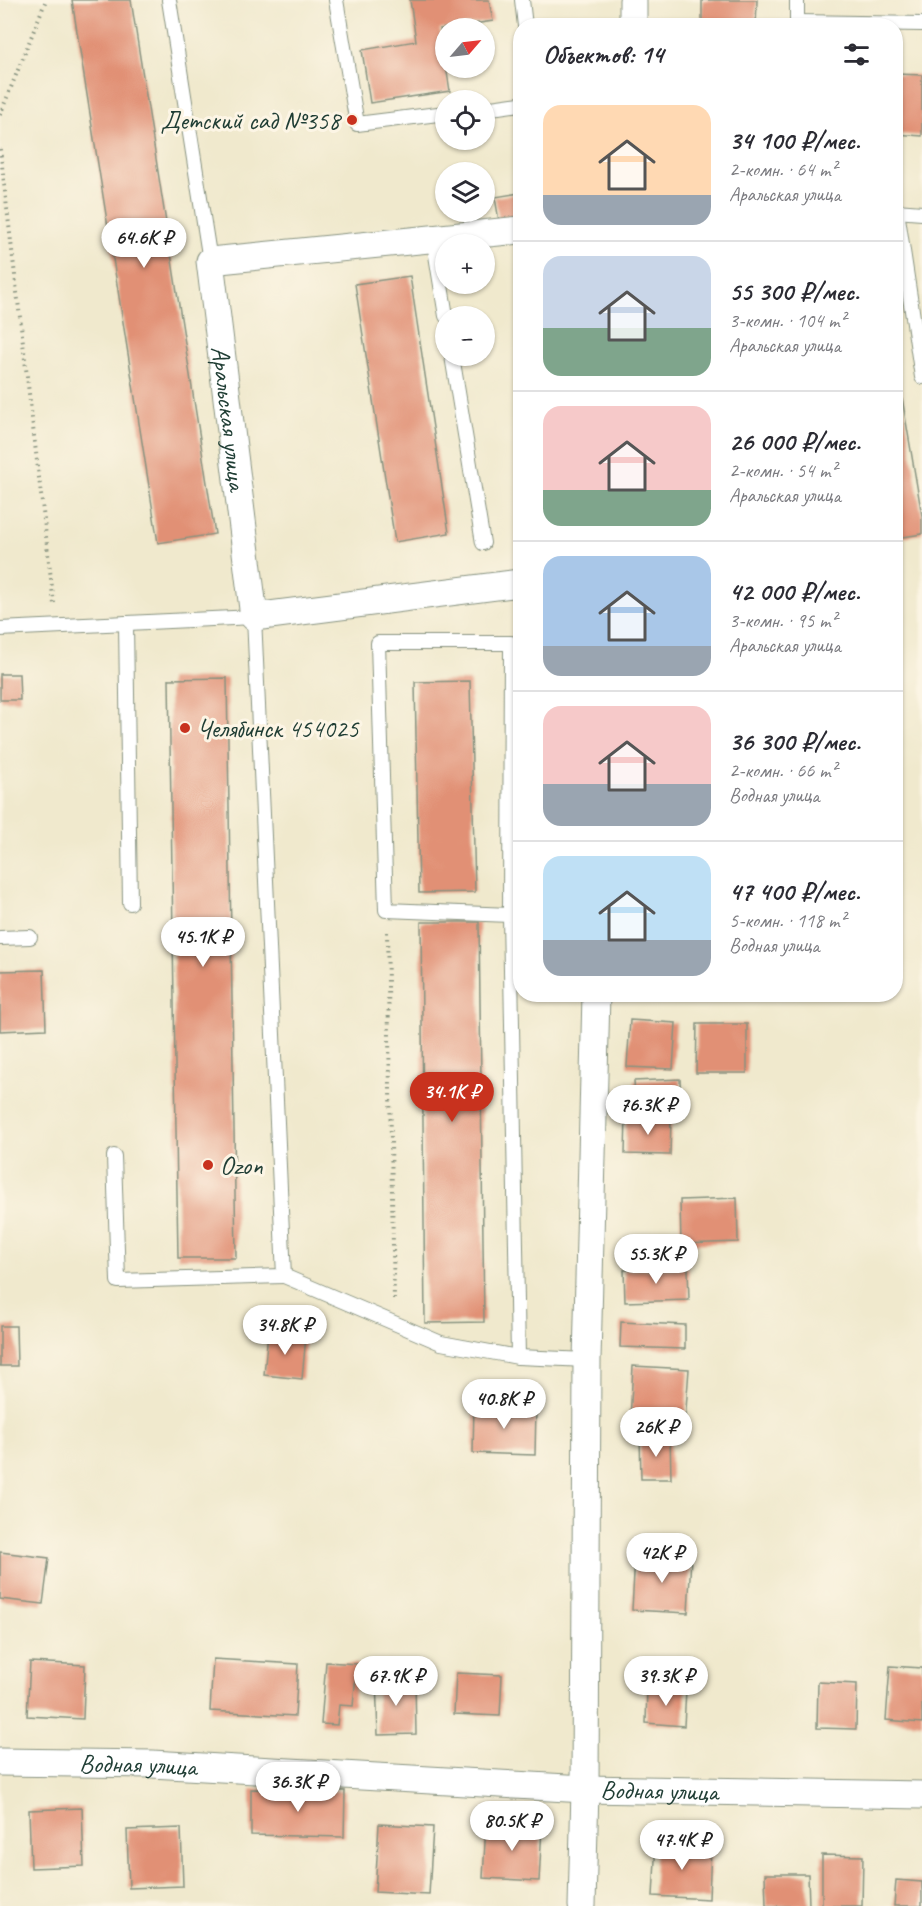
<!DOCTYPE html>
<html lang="ru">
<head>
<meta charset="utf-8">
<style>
  body { margin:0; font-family:Caveat,sans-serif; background:#f7f7f7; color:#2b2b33; height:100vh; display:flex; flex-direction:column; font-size:22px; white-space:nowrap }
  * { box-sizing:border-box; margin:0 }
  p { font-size:20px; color:#7c7c81 }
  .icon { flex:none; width:33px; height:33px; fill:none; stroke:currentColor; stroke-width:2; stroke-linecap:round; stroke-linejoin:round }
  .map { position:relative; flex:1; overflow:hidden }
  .sheet { position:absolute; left:513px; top:18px; width:390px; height:984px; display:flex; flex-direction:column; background:#fff; border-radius:24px; box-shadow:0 2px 4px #0004 }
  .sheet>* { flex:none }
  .needle { width:39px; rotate:62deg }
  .controls { position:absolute; left:435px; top:18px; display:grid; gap:12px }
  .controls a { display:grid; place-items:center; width:60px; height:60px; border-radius:50%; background:#fff; box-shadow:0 2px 4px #0004; font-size:30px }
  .price { position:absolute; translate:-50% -51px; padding:0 14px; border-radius:21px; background:#fff; color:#222; font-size:20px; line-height:39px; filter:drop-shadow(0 2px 3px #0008) }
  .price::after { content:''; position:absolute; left:50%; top:36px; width:18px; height:14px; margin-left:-9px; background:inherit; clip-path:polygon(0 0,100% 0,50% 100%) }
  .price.on { background:#c8321e; color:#fff }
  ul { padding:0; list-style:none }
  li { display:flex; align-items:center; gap:18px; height:150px; padding:0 30px }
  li+li { border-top:2px solid #e1e1e2 }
  li span { display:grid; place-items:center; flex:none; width:168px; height:120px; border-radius:18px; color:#555 }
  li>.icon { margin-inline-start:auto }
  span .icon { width:72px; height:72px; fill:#fffc; stroke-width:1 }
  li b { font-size:26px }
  h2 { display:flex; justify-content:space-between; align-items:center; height:72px; padding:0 30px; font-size:26px }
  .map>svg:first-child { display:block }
  .building { fill:#e19075 }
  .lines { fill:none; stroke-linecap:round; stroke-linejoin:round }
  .lane-casing { stroke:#889380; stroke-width:16 }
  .street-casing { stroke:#889380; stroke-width:29 }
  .path { stroke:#889380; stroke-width:4; stroke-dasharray:1.5 4.5; stroke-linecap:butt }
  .lane { stroke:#fff; stroke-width:14 }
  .street { stroke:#fff; stroke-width:27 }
  .poi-dot { fill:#c8321e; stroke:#fcf5e5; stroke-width:2 }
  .labels { text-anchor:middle; stroke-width:6; stroke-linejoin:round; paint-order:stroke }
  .poi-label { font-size:26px; fill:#1f3d34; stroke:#fcf5e5; text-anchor:start }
  .street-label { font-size:26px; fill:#1f3d34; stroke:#fcf5e5 }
</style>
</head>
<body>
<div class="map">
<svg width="922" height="1906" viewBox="0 0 922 1906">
  <rect width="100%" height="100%" fill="#fcf5e5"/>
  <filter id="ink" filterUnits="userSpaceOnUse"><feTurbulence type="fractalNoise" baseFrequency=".0167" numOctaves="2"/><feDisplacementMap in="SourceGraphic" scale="12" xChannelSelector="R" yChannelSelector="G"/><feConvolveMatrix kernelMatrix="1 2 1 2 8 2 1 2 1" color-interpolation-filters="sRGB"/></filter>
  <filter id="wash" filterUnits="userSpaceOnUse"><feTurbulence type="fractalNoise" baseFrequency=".008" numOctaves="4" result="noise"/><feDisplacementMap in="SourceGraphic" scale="24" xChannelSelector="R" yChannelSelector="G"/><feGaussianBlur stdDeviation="1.35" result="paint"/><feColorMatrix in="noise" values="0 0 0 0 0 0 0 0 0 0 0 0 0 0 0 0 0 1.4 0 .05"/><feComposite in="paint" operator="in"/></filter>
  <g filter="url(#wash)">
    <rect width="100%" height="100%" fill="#f0e9cd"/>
    <g id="blocks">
      <g class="building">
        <polygon points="72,0 131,0 215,534 158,543"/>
        <polygon points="410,0 489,0 493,21 440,29 450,91 370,103 362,50 416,41"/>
        <polygon points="702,0 757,0 756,26 702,26"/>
        <polygon points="896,74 922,75 922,136 896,134"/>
        <polygon points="520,193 520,217 499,221 495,197"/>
        <polygon points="410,276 449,533 395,542 355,284"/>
        <polygon points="896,362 922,516 922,534 896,538"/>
        <polygon points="0,674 19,674 20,700 0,700"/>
        <polygon points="227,678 236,1258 178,1258 169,679"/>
        <polygon points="470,681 475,892 419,893 415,682"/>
        <polygon points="421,922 479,922 484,1322 425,1323"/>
        <polygon points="44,970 46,1029 0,1031 0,971"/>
        <polygon points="630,1020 676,1023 673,1069 627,1067"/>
        <polygon points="697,1024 747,1024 747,1073 696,1073"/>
        <polygon points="680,1079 681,1110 636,1112 634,1081"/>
        <polygon points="626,1116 671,1118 670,1155 625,1154"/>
        <polygon points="737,1198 738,1242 681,1244 680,1200"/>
        <polygon points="688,1268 689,1300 625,1302 624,1270"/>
        <polygon points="621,1322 685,1325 685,1349 620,1347"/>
        <polygon points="0,1326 16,1326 17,1366 0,1366"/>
        <polygon points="268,1332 306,1336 302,1379 264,1375"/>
        <polygon points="633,1366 689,1369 685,1423 630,1420"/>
        <polygon points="474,1405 536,1407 535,1455 473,1453"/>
        <polygon points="640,1436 670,1436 671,1479 641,1479"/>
        <polygon points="0,1552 49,1558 43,1604 0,1599"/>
        <polygon points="635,1556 691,1558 688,1613 632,1610"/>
        <polygon points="213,1659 298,1664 295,1716 210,1711"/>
        <polygon points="30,1662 85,1665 83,1719 27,1716"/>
        <polygon points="326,1662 357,1664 353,1706 339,1705 337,1725 321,1724"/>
        <polygon points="890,1666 922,1668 922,1723 886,1720"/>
        <polygon points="456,1673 502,1675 500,1716 454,1714"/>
        <polygon points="376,1680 415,1680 416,1734 378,1735"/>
        <polygon points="818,1682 857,1684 856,1729 817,1728"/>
        <polygon points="647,1688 686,1690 684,1726 646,1723"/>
        <polygon points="251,1789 345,1791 344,1837 251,1835"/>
        <polygon points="82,1808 84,1866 31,1868 29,1810"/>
        <polygon points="379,1824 433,1827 429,1895 375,1892"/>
        <polygon points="486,1824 542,1827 539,1881 483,1878"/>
        <polygon points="181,1828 183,1886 129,1888 127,1830"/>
        <polygon points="656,1842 711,1845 709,1899 653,1896"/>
        <polygon points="822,1855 863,1856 862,1906 822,1906"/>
        <polygon points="765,1874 808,1874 809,1906 766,1906"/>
        <polygon points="896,1880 922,1882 922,1906 894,1906"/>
      </g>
    </g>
  </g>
  <g filter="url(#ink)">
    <use href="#blocks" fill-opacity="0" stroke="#889380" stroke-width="1.5"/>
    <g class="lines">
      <defs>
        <g id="lane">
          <polyline points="169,0 210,261"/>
          <polyline points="336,0 357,124 446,113"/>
          <polyline points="522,0 525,26"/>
          <polyline points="797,22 922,24"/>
          <polyline points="797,26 797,0"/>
          <polyline points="484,109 520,104"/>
          <polyline points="896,211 922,213"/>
          <polyline points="897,211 922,377"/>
          <polyline points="433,237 446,316"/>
          <polyline points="452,356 483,543"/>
          <polyline points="126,623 130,903"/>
          <polyline points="0,629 254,617 284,1276 441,1343 518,1357 587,1360"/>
          <polyline points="0,938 30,937"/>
          <polyline points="114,1156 118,1281 284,1276"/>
          <polyline points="518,1357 510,915 511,643 378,643 386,910 510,915 520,915"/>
        </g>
        <g id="street">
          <polyline points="633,26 633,0"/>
          <path id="s1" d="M520 230 210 261 254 617 520 583"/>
          <path id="s2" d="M0 1762 152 1764 585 1789 922 1795"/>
          <polyline points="582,1906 585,1789 587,1360 596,994"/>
        </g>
      </defs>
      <use href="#lane" class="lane-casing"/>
      <use href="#street" class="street-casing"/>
      <g class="path">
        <polyline points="0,115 46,0"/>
        <polyline points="0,149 54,604"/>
        <polyline points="387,932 394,1299"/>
      </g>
      <use href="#lane" class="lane"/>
      <use href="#street" class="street"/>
    </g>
  </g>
  <g class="poi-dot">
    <circle cx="352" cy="120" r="6"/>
    <circle cx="185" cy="728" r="6"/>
    <circle cx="208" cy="1165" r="6"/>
  </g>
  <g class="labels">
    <g class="poi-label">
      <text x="340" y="129" text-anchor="end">Детский сад №358</text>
      <text x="197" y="737">Челябинск 454025</text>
      <text x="220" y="1174">Ozon</text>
    </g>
    <g class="street-label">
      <text dy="9" stroke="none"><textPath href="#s1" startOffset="470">Аральская улица</textPath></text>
      <text dy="9" stroke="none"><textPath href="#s2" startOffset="138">Водная улица</textPath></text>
      <text dy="9" stroke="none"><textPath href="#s2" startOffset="660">Водная улица</textPath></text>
    </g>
  </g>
</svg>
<div class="controls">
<a><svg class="needle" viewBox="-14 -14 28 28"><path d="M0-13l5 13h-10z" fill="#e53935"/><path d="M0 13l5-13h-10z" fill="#7c7c81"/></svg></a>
<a><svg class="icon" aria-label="locate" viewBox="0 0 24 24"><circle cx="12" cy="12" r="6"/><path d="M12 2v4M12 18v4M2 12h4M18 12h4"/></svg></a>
<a><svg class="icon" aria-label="layers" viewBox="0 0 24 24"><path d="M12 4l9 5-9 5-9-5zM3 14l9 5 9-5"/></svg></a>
<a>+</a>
<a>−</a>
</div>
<b class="price" style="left:144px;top:269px">64.6K ₽</b>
<b class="price" style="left:203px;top:968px">45.1K ₽</b>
<b class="price on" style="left:452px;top:1123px">34.1K ₽</b>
<b class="price" style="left:648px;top:1136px">76.3K ₽</b>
<b class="price" style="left:656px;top:1285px">55.3K ₽</b>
<b class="price" style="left:285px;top:1356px">34.8K ₽</b>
<b class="price" style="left:504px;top:1430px">40.8K ₽</b>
<b class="price" style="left:656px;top:1458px">26K ₽</b>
<b class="price" style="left:662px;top:1584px">42K ₽</b>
<b class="price" style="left:396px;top:1707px">67.9K ₽</b>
<b class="price" style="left:666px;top:1707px">39.3K ₽</b>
<b class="price" style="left:298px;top:1813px">36.3K ₽</b>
<b class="price" style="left:512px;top:1852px">80.5K ₽</b>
<b class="price" style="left:682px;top:1871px">47.4K ₽</b>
<section class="sheet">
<h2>Объектов: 14<svg class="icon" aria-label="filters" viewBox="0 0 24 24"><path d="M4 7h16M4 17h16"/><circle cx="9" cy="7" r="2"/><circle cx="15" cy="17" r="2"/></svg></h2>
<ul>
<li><span style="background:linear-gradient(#ffd9b3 75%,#9aa5b1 0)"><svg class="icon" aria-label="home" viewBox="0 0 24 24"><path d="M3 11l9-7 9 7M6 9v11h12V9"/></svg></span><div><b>34 100 ₽/мес.</b><p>2-комн. · 64 m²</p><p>Аральская улица</p></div></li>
<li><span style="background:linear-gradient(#c9d6e8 60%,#7fa58c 0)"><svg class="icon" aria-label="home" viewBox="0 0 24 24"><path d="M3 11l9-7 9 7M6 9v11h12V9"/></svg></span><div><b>55 300 ₽/мес.</b><p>3-комн. · 104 m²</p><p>Аральская улица</p></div></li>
<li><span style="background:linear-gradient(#f6c9c9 70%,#7fa58c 0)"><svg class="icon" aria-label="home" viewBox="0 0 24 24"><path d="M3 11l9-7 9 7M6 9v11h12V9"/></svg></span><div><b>26 000 ₽/мес.</b><p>2-комн. · 54 m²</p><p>Аральская улица</p></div></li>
<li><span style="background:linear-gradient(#a9c7e8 75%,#9aa5b1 0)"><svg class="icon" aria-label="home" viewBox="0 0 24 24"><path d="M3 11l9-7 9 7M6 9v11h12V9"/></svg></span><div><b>42 000 ₽/мес.</b><p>3-комн. · 95 m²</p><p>Аральская улица</p></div></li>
<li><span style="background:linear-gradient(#f6c9c9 65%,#9aa5b1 0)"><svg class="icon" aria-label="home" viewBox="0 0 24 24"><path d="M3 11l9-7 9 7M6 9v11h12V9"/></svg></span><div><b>36 300 ₽/мес.</b><p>2-комн. · 66 m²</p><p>Водная улица</p></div></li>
<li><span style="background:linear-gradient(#bfe0f5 70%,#9aa5b1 0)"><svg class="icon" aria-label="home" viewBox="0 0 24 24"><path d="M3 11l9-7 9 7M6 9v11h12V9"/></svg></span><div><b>47 400 ₽/мес.</b><p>5-комн. · 118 m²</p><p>Водная улица</p></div></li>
</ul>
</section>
</div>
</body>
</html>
